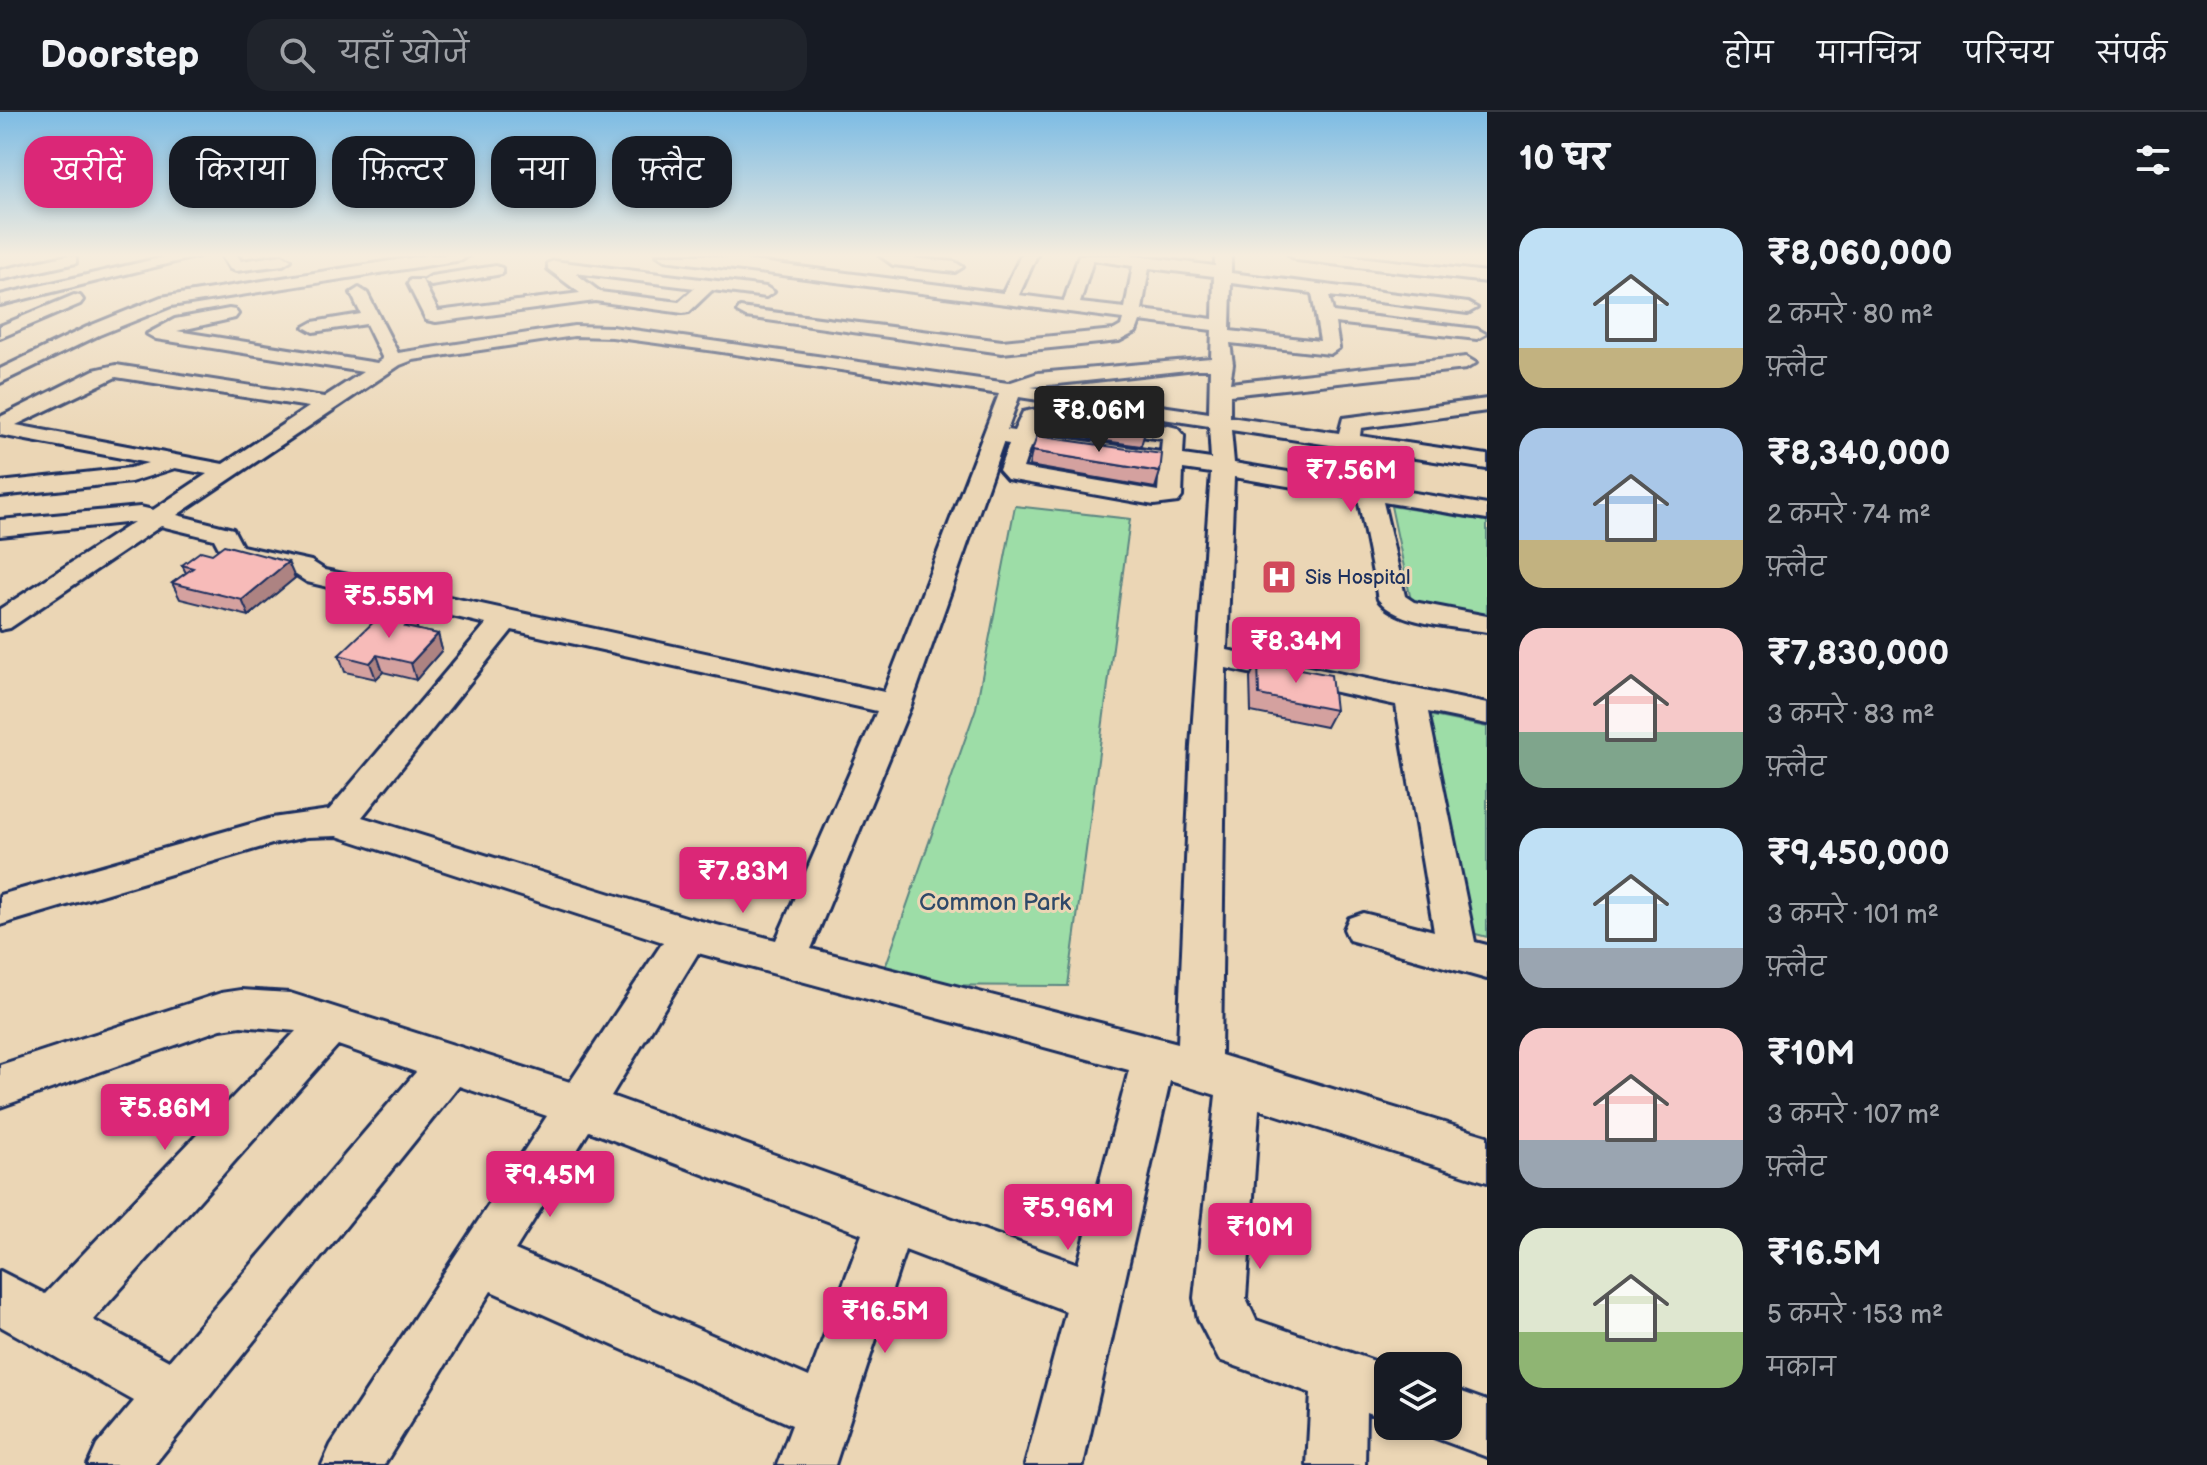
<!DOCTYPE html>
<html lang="hi">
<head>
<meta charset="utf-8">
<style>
  body { margin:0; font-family:"Balsamiq Sans","Playpen Sans Deva",sans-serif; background:#20242c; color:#f1f3f6; height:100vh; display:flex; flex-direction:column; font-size:30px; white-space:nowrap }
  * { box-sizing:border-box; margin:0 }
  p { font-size:26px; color:#9ea1a6 }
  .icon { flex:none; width:44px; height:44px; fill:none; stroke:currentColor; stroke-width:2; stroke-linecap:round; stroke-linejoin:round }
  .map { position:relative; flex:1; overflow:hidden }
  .panel { display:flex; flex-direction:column; background:#171b24; width:720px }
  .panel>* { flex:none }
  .banner { position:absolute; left:24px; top:24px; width:760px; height:72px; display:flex; gap:16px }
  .tools { position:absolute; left:1374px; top:1240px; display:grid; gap:16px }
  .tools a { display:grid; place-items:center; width:88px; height:88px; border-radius:16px; background:#171b24; box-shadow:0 4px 12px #0003; font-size:40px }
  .price { position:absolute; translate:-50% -68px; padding:0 18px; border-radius:8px; background:#db2777; color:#fff; font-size:26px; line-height:52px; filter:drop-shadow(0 2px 4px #0008) }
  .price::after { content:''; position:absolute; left:50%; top:48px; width:24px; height:18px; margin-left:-12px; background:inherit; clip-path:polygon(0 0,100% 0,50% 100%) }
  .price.selected { background:#222; color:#fff }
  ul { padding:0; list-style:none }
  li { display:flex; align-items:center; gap:24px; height:200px; padding:0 32px }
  li span { display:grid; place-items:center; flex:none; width:224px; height:160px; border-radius:24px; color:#555 }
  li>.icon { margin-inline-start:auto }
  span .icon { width:96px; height:96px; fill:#fffc; stroke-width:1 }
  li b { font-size:34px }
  h2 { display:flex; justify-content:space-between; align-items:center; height:96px; padding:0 32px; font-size:34px }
  .tag { padding:0 28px; border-radius:24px; background:#171b24; box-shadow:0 4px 12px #0003; font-size:28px; line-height:72px }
  .tag.selected { background:#db2777; color:#fff }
  header { display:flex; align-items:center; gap:48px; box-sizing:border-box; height:112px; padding:0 40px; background:#171b24; border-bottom:2px solid #363941 }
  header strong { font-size:38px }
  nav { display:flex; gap:44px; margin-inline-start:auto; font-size:28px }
  .search { width:560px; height:72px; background:#20242c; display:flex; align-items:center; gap:20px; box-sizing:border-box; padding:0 28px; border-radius:24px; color:#9ea1a6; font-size:30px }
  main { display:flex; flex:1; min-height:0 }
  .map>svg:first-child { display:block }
  .green { fill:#9ddda7; stroke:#5c8682; stroke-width:2 }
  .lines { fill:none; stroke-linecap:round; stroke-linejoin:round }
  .minor-casing { stroke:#1b2f5e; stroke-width:6 }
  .minor { fill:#ebd6b5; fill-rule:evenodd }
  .wall { fill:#d4a19f; stroke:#1b2f5e; stroke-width:2 }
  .shaded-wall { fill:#ad8382; stroke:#1b2f5e; stroke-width:2 }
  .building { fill:#f7bbb9; stroke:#1b2f5e; stroke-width:2 }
  .labels { text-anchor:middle; stroke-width:6; stroke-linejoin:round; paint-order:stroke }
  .far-poi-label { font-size:20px; fill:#1b2f5e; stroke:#ebd6b5; text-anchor:start }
  .park-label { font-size:24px; fill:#2e4969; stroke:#ebd6b5 }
</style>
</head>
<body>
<header>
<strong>Doorstep</strong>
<div class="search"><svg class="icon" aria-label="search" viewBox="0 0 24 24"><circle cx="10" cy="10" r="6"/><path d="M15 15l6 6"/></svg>यहाँ खोजें</div>
<nav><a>होम</a><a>मानचित्र</a><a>परिचय</a><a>संपर्क</a></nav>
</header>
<main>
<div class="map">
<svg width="1487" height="1353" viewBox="0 0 1487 1353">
  <rect width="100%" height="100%" fill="#ebd6b5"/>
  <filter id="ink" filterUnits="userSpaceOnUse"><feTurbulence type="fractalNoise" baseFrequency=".0125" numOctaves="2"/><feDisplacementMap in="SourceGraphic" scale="16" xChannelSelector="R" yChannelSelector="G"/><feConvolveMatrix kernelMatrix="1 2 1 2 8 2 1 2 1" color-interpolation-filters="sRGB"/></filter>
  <g filter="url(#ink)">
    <g class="green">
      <polygon points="1015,394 1130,407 1068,874 879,873 976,596"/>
      <polygon points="1391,394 1487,409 1487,506 1412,493"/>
      <polygon points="1428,603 1487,615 1487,825 1468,820"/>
    </g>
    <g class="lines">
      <defs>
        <g id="minor">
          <polygon points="69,143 76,145 76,151 0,168 0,158"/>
          <polygon points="173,143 203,143 0,193 0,183"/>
          <polygon points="221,143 237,143 241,149 282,143 291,148 283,153 236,159 230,157"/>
          <polygon points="429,143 470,143 462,148 171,194 99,223 0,271 0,257 87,215 161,185"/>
          <path d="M657 143H705L1003 181 1021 143H1037L1019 183 1064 189 1079 143H1128L1215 154V143H1231V161L1468 191 1477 196 1468 201 1329 184 1333 200 1477 217 1486 222 1477 227 1335 211 1339 236 1330 242 1230 231 1233 252 1230 271 1466 245 1476 251 1466 257 1230 283V305L1339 321 1343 306 1351 305 1487 287V299L1361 316 1360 324 1487 343V357L1231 318 1234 351 1487 393V407L1383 390 1405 484 1414 490 1487 504V520C1457 515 1396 513 1378 487L1358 386 1234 365 1227 538 1487 592V612L1428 600 1475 830 1487 833V867L1349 828 1344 817 1349 806 1363 801 1434 819 1396 593 1226 556 1221 943 1487 1024V1070L1259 997 1246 1186 1256 1208 1389 1254 1388 1308 1366 1300 1365 1353H1307L1311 1281 1219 1248 1198 1207 1194 1186 1216 983 1170 969 1083 1353H1025L1066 1199 905 1138 835 1353H777L792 1313 491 1179 384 1353H322L331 1333 547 1004 459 974 154 1353H88L97 1333 134 1289 0 1214V1159L45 1182 296 919 241 914 221 917 0 995V953L221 881 241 878 290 881 570 970 663 830 337 724 307 725 272 732 0 813V783L272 706 329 698 486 512 307 470 293 461 223 444 214 427 161 414 10 516 0 518V497L134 410 0 424V408L140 395 153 398 207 362 175 356 131 370 0 384V370L130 356 148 351 0 323V305L94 258 116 253 324 285 363 260 156 227 147 222 175 207 229 197 235 198 238 202 235 206 177 219 377 251 383 247 366 212 313 220 304 215 313 210 361 202 351 181 359 176 367 181 398 241 574 214 612 215 1008 271 1038 261 1211 246 1212 218 1140 209 1136 220 1119 229 1002 241 746 205 737 200 740 196 1002 229 1114 218 1121 214 1123 207 665 148ZM1093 148 1133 154 1125 196 1080 191ZM1149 156 1214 164 1213 207 1142 198ZM1231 171 1312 181 1320 229 1230 219ZM574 224 612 225 715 239 999 282 884 580 325 458 311 449 242 434 233 417 177 403 400 253 413 248ZM1196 257H1210L1209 301 1031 275ZM116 265 309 295 223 352 16 313ZM1019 285 1209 314 1211 347 1183 343 1184 324 1177 316 1169 314 1037 297 1023 300 1014 319 1007 318ZM1039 310 1162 327 1161 340 1034 322ZM1003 331 1009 332 999 358 1007 367 1154 393 1178 390 1182 385 1183 357 1211 361 1191 634 1178 931 811 837 911 593ZM1030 335 1160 354 1158 379 1023 356ZM512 518 877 599 776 828 689 806 362 705ZM698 841 1129 958 1078 1152 611 984ZM338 933 416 960 169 1249 93 1208ZM589 1019 862 1122 809 1265 515 1138Z"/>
          <polygon points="879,143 955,150 963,155 955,160 893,153"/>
          <polygon points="1289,143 1342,143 1487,160 1487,170 1297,148"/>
          <path d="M554 149 766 175 774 180 766 185 712 178 689 200 683 201 595 189 436 210 426 208 408 172 410 168H422L438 199 580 181 548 157V151ZM575 161 695 176 679 190 600 180Z"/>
          <polygon points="496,154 502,156 502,162 431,174 423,169 431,164"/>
          <polygon points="74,183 80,184 83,188 80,192 0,226 0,214"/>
          <polygon points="1448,1275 1487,1289 1487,1345 1428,1323 1425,1314 1448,1314"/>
        </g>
      </defs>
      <use href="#minor" class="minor-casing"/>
      <use href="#minor" class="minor"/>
    </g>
    <g class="wall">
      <polygon points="1045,300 1145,320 1141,334 1040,320"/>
      <polygon points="1032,339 1160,360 1155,376 1029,354"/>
      <polygon points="182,453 295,466 249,504 180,487 172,471 186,461"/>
      <polygon points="418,518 438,522 442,538 416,568 383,560 376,567 345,560 339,543"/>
      <polygon points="1258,549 1335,598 1326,615 1251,600 1250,565"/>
    </g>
    <g class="shaded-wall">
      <polygon points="288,450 295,466 249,504 242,488"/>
      <polygon points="414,505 419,522 405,515"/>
      <polygon points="438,522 442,538 416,568 411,551"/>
      <polygon points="377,543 383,560 376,567 370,551"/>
    </g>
    <g class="building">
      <polygon points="1045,300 1146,313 1145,320 1043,306"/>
      <polygon points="1037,324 1162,342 1160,360 1032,339"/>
      <polygon points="224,433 288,450 242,488 172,471 193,456 182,453 201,439 212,442"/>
      <polygon points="385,499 414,505 405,515 438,522 411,551 377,543 370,551 339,543"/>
      <polygon points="1258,549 1331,563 1335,598 1259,583"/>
    </g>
  </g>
  <linearGradient id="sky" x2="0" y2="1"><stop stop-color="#7dbce4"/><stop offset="0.43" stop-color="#f6edde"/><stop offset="1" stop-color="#f6edde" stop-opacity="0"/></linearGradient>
  <rect width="1487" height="333" fill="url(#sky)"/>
  <defs>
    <symbol id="hospital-square" viewBox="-11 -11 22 22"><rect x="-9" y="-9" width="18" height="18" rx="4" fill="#d1495b" stroke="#ebd6b5"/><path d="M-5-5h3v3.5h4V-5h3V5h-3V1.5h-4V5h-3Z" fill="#fff"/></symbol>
  </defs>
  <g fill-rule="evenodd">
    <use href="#hospital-square" x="1259" y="445" width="40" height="40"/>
  </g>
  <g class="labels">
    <g class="far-poi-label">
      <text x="1305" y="472">Sis Hospital</text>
    </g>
    <g class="park-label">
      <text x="995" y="798">Common Park</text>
    </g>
  </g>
</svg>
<div class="tools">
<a><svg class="icon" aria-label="layers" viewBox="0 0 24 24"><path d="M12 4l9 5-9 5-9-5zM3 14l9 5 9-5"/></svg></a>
</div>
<b class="price selected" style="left:1099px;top:342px">₹8.06M</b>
<b class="price" style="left:1351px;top:402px">₹7.56M</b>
<b class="price" style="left:389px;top:528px">₹5.55M</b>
<b class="price" style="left:1296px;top:573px">₹8.34M</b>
<b class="price" style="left:743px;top:803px">₹7.83M</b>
<b class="price" style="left:165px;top:1040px">₹5.86M</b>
<b class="price" style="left:550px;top:1107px">₹9.45M</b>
<b class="price" style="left:1068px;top:1140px">₹5.96M</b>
<b class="price" style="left:1260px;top:1159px">₹10M</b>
<b class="price" style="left:885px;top:1243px">₹16.5M</b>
<div class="banner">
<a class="tag selected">खरीदें</a>
<a class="tag">किराया</a>
<a class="tag">फ़िल्टर</a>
<a class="tag">नया</a>
<a class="tag">फ़्लैट</a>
</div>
</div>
<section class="panel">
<h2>10 घर<svg class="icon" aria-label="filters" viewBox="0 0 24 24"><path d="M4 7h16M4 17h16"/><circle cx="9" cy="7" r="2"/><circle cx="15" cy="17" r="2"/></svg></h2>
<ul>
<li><span style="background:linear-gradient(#bfe0f5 75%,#c2b280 0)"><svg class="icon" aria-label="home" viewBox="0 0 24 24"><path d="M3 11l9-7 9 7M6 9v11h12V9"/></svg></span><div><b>₹8,060,000</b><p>2 कमरे · 80 m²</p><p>फ़्लैट</p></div></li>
<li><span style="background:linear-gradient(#a9c7e8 70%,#c2b280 0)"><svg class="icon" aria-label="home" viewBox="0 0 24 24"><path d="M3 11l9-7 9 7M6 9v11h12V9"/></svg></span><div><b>₹8,340,000</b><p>2 कमरे · 74 m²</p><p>फ़्लैट</p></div></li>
<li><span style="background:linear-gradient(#f6c9c9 65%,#7fa58c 0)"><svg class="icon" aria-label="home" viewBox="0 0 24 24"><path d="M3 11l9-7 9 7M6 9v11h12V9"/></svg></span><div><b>₹7,830,000</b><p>3 कमरे · 83 m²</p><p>फ़्लैट</p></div></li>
<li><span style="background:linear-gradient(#bfe0f5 75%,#9aa5b1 0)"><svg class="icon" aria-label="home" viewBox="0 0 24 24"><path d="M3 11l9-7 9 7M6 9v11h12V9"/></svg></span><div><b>₹9,450,000</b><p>3 कमरे · 101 m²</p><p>फ़्लैट</p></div></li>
<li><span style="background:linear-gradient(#f6c9c9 70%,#9aa5b1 0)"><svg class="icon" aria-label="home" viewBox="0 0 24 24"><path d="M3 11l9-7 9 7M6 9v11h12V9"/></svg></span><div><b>₹10M</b><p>3 कमरे · 107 m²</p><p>फ़्लैट</p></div></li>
<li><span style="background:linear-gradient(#dfe7d0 65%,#8fb573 0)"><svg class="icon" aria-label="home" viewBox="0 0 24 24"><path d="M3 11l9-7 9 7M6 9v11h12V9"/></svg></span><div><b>₹16.5M</b><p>5 कमरे · 153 m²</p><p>मकान</p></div></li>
</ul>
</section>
</main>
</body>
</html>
